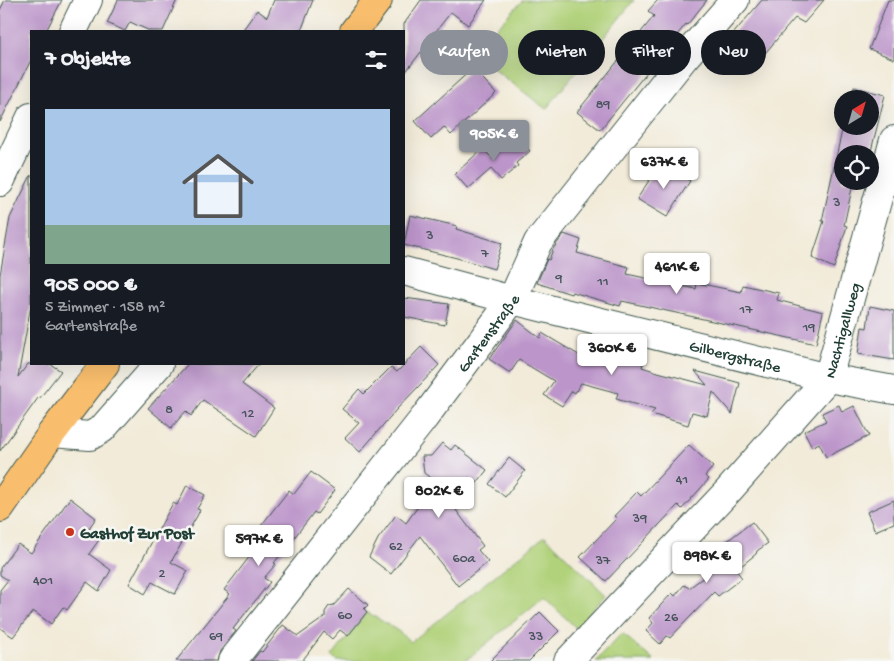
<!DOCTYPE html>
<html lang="de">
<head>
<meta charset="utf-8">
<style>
  body { margin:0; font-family:"Gochi Hand",sans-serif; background:#20242c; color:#f1f3f6; height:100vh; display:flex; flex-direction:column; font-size:19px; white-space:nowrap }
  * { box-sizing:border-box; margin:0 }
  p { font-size:16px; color:#9ea1a6 }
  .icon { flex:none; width:28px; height:28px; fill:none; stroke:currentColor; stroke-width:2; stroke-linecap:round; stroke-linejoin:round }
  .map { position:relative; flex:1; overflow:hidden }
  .sheet { position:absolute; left:30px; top:30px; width:375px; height:335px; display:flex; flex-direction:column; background:#171b24; border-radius:0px; box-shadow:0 5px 20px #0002 }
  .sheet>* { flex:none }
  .banner { position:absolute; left:420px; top:30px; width:399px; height:45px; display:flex; gap:10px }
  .needle { width:32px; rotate:37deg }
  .fabs { position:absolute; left:834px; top:90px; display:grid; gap:10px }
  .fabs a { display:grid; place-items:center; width:45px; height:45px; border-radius:50%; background:#171b24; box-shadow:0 5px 20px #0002; font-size:25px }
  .price { position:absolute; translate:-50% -42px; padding:0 11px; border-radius:5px; background:#fff; color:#222; font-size:16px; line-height:32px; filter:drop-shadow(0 1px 2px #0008) }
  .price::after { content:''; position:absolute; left:50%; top:30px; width:15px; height:11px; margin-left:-8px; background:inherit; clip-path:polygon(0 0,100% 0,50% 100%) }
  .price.active { background:#8c9099; color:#fff }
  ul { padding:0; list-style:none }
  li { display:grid; align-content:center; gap:10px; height:265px; padding:0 15px }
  li span { display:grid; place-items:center; height:155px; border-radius:0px; color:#555 }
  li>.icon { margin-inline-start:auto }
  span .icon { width:90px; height:90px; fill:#fffc; stroke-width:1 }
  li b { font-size:21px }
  h2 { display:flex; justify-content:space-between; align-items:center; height:60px; padding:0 15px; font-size:21px }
  .chip { padding:0 18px; border-radius:22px; background:#171b24; box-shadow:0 5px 20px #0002; font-size:18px; line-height:45px }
  .chip.active { background:#8c9099; color:#fff }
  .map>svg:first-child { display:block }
  .green { fill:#b1d27a; stroke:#688857 }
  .building { fill:#bc95ca }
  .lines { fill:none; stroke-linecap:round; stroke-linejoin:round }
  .minor-casing { stroke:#3f574d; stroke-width:30 }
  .major-casing { stroke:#3f574d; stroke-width:30 }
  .minor { stroke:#fff; stroke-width:28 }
  .major { stroke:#f9be6d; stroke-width:28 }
  .poi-dot { fill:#c8321e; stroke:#f6f6f2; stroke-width:2 }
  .labels { text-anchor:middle; stroke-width:5; stroke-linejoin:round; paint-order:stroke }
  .number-label { font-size:14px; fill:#46535a }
  .street-label { font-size:16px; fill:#1f3d34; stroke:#f6f6f2 }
  .poi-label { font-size:16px; font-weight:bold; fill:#1f3d34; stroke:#f6f6f2; text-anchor:start }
</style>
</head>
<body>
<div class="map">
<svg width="894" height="661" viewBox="0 0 894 661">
  <rect width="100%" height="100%" fill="#f6f6f2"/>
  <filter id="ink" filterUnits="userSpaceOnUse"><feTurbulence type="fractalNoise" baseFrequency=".02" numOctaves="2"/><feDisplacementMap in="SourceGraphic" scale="10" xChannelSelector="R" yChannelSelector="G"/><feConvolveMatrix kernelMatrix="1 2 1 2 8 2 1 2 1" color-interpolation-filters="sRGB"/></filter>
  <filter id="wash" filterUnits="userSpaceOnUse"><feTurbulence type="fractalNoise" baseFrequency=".0096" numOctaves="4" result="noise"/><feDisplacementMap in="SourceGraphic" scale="20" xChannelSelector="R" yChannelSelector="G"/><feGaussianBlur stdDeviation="1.12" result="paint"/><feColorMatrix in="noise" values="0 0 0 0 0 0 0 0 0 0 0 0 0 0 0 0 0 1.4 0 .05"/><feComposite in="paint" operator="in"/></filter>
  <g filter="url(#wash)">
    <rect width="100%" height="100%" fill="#f2ebd9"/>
    <g class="green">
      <polygon points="523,0 634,0 546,109 473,53"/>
      <polygon points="545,536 606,595 576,628 544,597 465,661 337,661 332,657 367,612 398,631 411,642"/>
      <polygon points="622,633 654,661 596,661"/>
    </g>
    <g id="blocks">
      <g class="building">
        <polygon points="5,0 62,0 46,31 31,31 31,60 0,122 0,10"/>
        <polygon points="118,0 177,0 163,31 150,31 130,22 125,31 107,23"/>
        <polygon points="274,0 313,0 301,31 242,31 257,10 267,17"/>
        <polygon points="421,0 486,0 468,25 451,12 433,35 439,45 429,58 421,52 404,74 404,24"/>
        <polygon points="658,0 707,0 687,25 686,24 600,130 577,112 654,16 648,11"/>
        <polygon points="762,0 824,0 804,23 795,18 749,72 721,48"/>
        <polygon points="888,0 894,0 894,59 869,49"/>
        <polygon points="473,68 496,93 451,135 444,127 431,139 415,121"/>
        <polygon points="854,87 885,95 871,151 866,150 865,154 842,154 842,181 858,181 857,185 853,184 844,225 847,226 834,268 812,258 824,221 822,221 843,126 870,126 870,99 851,99"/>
        <polygon points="515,134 530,151 516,163 518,166 501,180 491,169 468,189 455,174 483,148 490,156"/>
        <polygon points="661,162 690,181 667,217 637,199"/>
        <polygon points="31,175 31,305 18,377 28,364 50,364 61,371 39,399 38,398 0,451 0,275 10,218"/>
        <polygon points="410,215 457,226 456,229 502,243 494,269 457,258 404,245"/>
        <polygon points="564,234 581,240 577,253 629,267 627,274 696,289 697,283 741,292 743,285 779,293 777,300 823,312 816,344 622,301 620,306 572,292 571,294 537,283 547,259 549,260 553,249"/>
        <polygon points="404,298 449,304 445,325 404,317"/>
        <polygon points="870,306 894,311 894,360 858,354 862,327 867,328"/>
        <polygon points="517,320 540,338 542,333 582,357 586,341 645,357 642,367 654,371 707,385 695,371 740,383 732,414 713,392 707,416 692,412 688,425 651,414 655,410 616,399 618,393 581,383 575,393 572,391 562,406 544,395 554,381 519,360 510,373 489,359"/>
        <polygon points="421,347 439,365 396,410 360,452 345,438 359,423 342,409 359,389 364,394 391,367 397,372"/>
        <polygon points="188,364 259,364 242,384 274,408 256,436 203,400 191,416 186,411 171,428 148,408"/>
        <polygon points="839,405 842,412 854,406 869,436 826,457 819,443 812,447 804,431 826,421 822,413"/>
        <polygon points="442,443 451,450 455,445 487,470 456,510 483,546 478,550 488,562 458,586 420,536 391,574 369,557 378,539 396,515 406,523 436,482 424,473 422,456 431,456"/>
        <polygon points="689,445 713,467 705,476 709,479 682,509 678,505 606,581 580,557 617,518 614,516 637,492 641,496"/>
        <polygon points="509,458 525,471 505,497 489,484"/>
        <polygon points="311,472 335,490 317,514 314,512 308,520 274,563 276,564 264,578 270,582 233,629 236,631 220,651 217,661 176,661 230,594 224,590 257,547 249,541 289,490 294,494"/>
        <polygon points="187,485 205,495 197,509 200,510 197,516 171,562 188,571 175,594 152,582 145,594 129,584 173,503 177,505"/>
        <polygon points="70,498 96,518 89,528 101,537 89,554 111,570 99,591 87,582 67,610 63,607 51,624 33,611 13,637 0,628 0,590 8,580 0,575 0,568 18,544 31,553"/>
        <polygon points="894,500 894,523 875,531 867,512"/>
        <polygon points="752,522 768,543 757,551 756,554 736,570 742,578 718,596 714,592 670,638 667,636 660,644 646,631 653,623 649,618 672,593 675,596 684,585 689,588 723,563 714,551"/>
        <polygon points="349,589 368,605 364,609 367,612 348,636 340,630 332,639 324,632 302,661 252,661 260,651 262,652 283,625 298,636 325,617 325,612 329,606 334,605"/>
        <polygon points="540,612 559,631 529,661 490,661"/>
      </g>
    </g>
  </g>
  <g filter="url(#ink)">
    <use href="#blocks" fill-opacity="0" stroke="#3f574d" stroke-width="1"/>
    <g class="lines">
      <defs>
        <g id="minor">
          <polyline points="73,31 88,0"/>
          <polyline points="0,182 31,117"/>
          <path id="s1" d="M404 271 512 300 828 378 894 390"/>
          <polyline points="52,433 90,436 102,429 159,364"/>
          <path id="s2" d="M232 661 424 418 512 300 538 242 684 58 735 0"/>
          <path id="s3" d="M568 661 729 490 828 378 894 140"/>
        </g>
        <g id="major">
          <polyline points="354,31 378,0"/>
          <polyline points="0,508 52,433 105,364"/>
        </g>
      </defs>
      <use href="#minor" class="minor-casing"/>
      <use href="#major" class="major-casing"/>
      <use href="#minor" class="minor"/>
      <use href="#major" class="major"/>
    </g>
  </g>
  <circle class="poi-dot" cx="70" cy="532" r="5"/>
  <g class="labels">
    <g class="number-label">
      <text x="603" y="108">89</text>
      <text x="837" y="206">3</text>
      <text x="430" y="239">3</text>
      <text x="485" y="257">7</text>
      <text x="559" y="282">9</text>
      <text x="603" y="285">11</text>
      <text x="746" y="313">17</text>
      <text x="809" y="331">19</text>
      <text x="169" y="413">8</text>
      <text x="248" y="417">12</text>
      <text x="682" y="483">41</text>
      <text x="640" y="522">39</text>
      <text x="396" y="550">62</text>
      <text x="464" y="562">60a</text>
      <text x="603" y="564">37</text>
      <text x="162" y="577">2</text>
      <text x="43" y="584">401</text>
      <text x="345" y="619">60</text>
      <text x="671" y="621">26</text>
      <text x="216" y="640">69</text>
      <text x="536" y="640">33</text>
    </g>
    <g class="street-label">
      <text dy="6" stroke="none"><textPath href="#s3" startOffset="434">Nachtigallweg</textPath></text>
      <text dy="6" stroke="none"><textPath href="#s2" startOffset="416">Gartenstraße</textPath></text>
      <text dy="6" stroke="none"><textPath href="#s1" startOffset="342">Gilbergstraße</textPath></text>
    </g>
    <g class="poi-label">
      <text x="80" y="538">Gasthof Zur Post</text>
    </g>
  </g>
</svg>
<div class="fabs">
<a><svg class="needle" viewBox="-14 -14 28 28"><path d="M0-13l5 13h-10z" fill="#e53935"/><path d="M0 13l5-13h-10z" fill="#9ea1a6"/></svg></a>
<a><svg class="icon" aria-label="locate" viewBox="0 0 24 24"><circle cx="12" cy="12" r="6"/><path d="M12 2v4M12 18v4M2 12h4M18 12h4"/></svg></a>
</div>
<b class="price active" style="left:494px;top:162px">905K €</b>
<b class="price" style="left:664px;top:190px">637K €</b>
<b class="price" style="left:677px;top:295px">461K €</b>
<b class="price" style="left:612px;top:376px">360K €</b>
<b class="price" style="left:439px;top:519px">802K €</b>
<b class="price" style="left:259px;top:567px">597K €</b>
<b class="price" style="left:707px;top:584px">898K €</b>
<div class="banner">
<a class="chip active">Kaufen</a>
<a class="chip">Mieten</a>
<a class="chip">Filter</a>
<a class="chip">Neu</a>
</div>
<section class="sheet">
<h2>7 Objekte<svg class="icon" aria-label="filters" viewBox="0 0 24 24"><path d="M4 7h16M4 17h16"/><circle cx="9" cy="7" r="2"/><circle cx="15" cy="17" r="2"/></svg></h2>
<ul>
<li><span style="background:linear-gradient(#a9c7e8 75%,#7fa58c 0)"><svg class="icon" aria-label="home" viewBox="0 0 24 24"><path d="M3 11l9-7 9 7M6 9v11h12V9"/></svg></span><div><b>905 000 €</b><p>5 Zimmer · 158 m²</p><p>Gartenstraße</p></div></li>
</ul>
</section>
</div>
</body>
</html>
